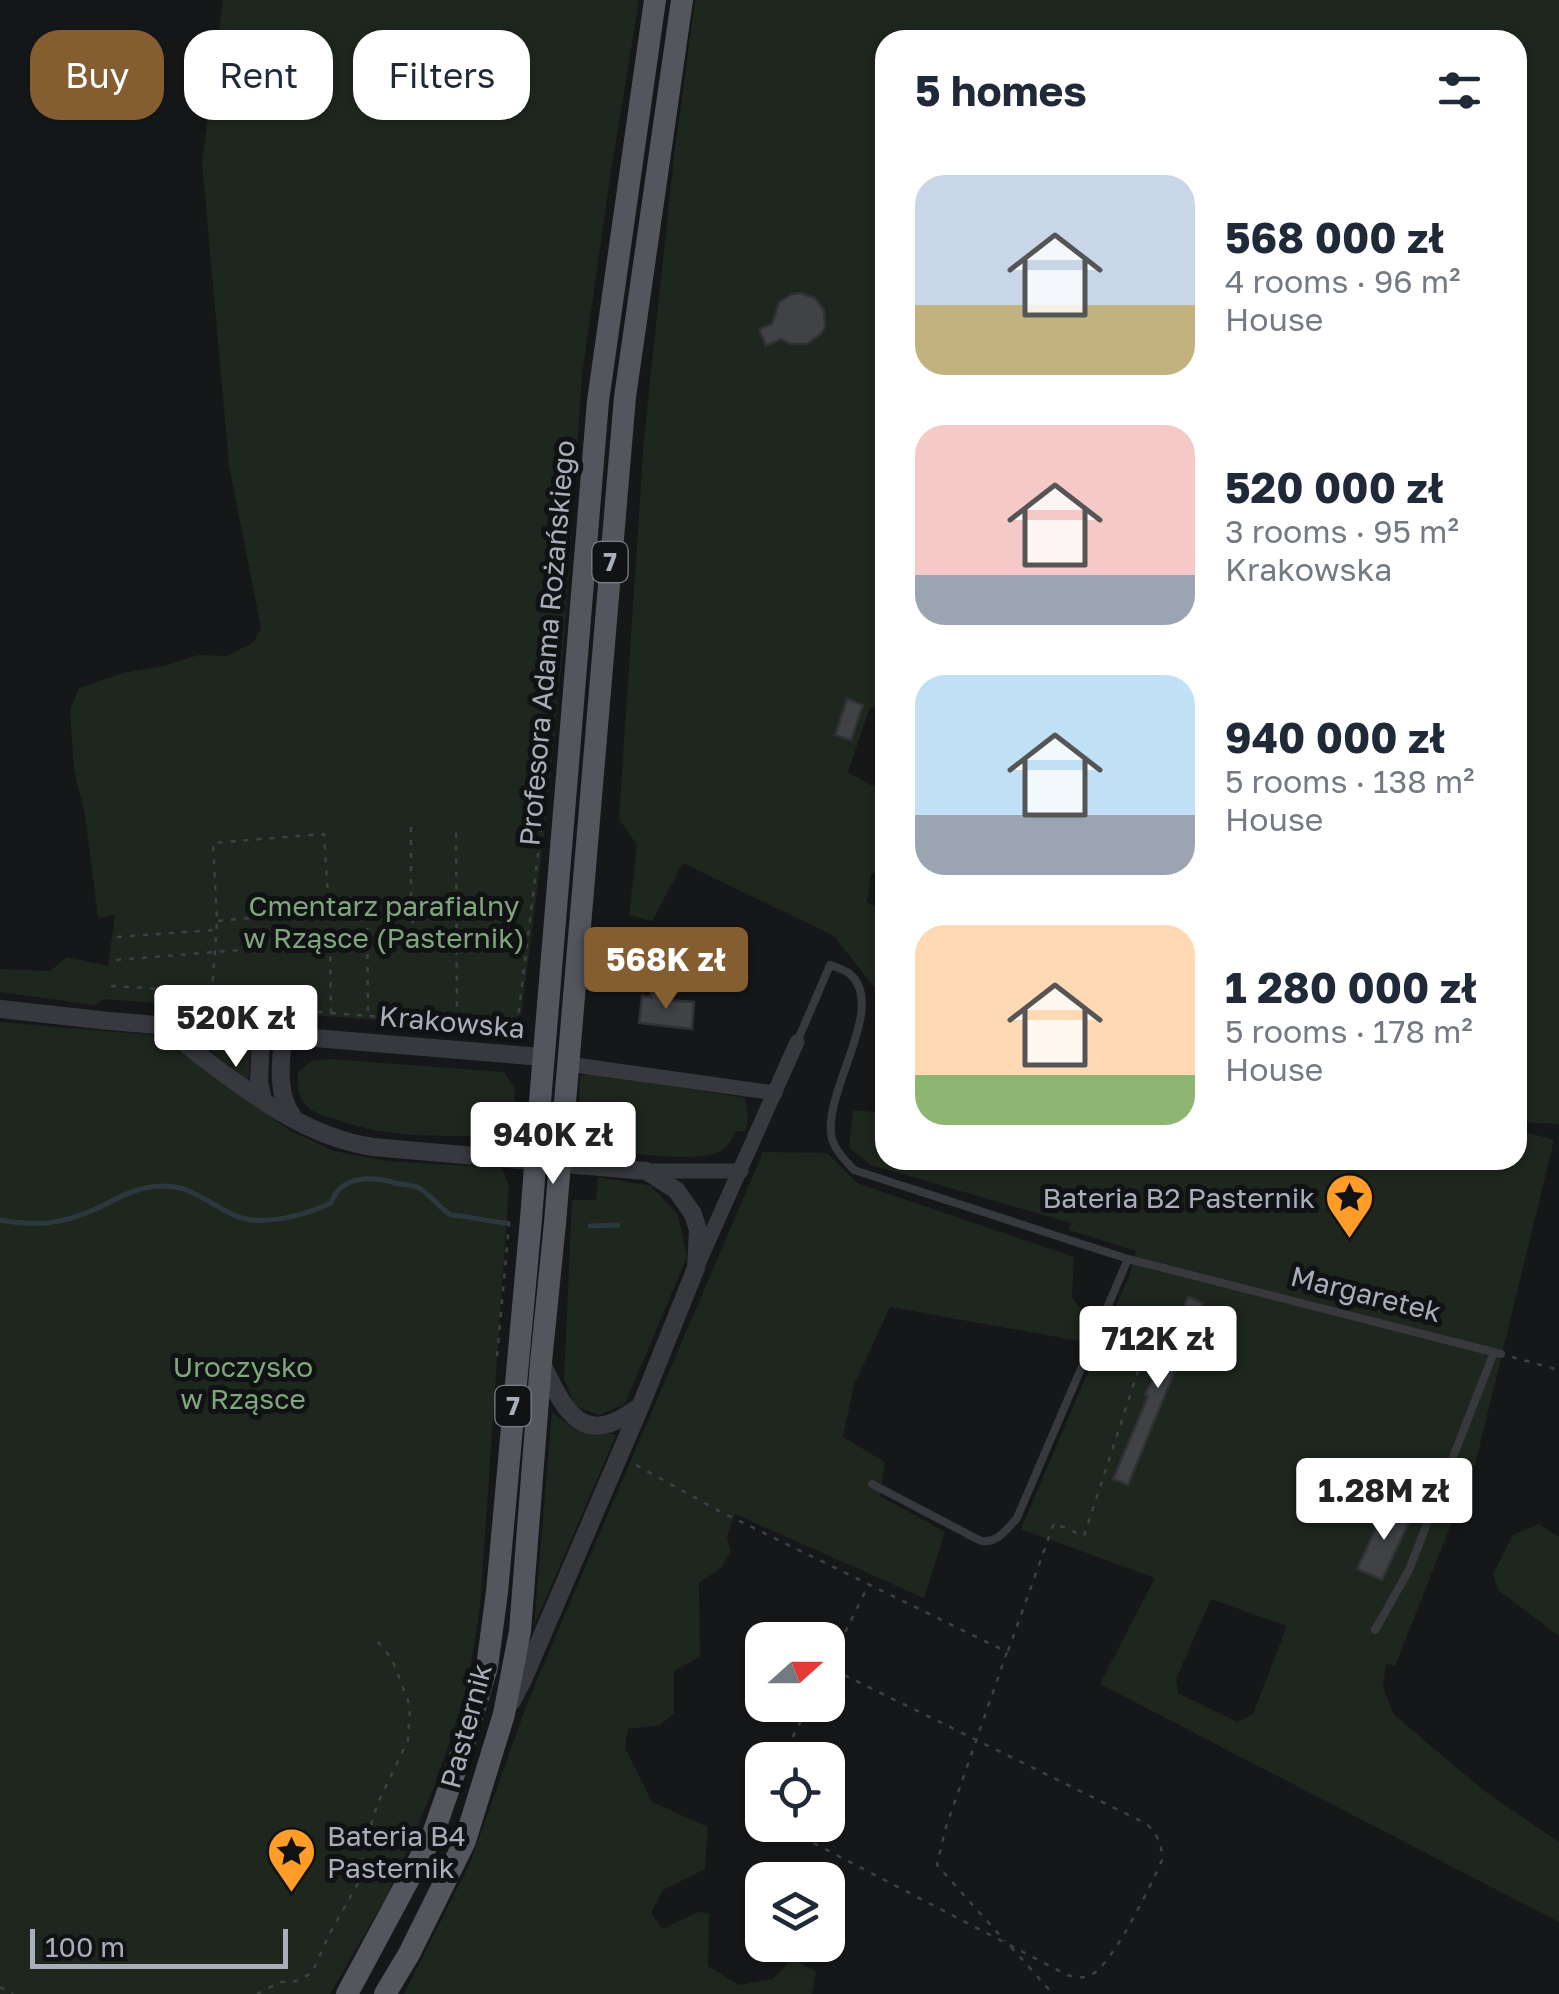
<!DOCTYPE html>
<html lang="en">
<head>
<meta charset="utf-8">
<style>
  body { margin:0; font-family:"Golos Text",sans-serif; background:#f6f6f7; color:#1f2937; height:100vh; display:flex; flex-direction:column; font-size:38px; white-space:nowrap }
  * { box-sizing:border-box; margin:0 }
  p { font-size:32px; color:#747a83 }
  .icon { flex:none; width:55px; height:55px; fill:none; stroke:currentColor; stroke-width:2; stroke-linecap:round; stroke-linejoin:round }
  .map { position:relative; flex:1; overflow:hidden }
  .side { position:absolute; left:875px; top:30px; width:652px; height:1140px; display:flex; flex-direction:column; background:#fff; border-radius:30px; box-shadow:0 2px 8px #0004 }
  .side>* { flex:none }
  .top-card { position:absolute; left:30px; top:30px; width:695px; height:90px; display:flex; gap:20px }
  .needle { width:65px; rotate:69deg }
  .tools { position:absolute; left:745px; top:1622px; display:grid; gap:20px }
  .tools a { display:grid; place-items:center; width:100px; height:100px; border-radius:20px; background:#fff; box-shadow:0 2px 8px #0004; font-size:50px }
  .scale { position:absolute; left:30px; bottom:25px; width:258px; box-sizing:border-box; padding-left:10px; border:5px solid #a8afba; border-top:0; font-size:28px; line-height:35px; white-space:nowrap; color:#a8afba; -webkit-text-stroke:8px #111214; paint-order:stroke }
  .price { position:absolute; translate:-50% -85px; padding:0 22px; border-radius:10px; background:#fff; color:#222; font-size:32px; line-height:65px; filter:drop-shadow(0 2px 5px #0008) }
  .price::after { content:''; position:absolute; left:50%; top:60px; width:30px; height:22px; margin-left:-15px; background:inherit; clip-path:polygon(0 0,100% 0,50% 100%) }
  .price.on { background:#845d30; color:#fff }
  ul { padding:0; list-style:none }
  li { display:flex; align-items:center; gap:30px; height:250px; padding:0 40px }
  li span { display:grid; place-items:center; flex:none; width:280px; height:200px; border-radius:30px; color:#555 }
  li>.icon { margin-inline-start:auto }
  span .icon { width:120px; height:120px; fill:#fffc; stroke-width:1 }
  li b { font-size:42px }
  h2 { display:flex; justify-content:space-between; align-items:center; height:120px; padding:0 40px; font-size:42px }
  .tag { padding:0 35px; border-radius:30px; background:#fff; box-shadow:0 2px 8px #0004; font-size:35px; line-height:90px }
  .tag.on { background:#845d30; color:#fff }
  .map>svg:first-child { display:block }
  .green { fill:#1e271e; fill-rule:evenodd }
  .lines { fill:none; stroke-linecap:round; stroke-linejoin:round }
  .stream { stroke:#2b383e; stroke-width:5 }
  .building { fill:#404246; stroke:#303135; stroke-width:2.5 }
  .path { stroke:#3d4045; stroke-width:2.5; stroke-dasharray:5 8; stroke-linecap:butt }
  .service { stroke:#37393e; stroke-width:8 }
  .minor { stroke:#37393e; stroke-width:15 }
  .tertiary { stroke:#37393e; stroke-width:18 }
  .primary { stroke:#53565d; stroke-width:22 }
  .primary-bridge { stroke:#53565d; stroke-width:22 }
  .labels { text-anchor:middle; stroke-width:10; stroke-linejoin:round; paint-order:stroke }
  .shield { fill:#111214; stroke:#7b8088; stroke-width:2.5 }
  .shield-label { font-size:25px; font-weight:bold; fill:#a8afba }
  .street-label { font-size:28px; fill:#a8afba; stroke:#111214 }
  .park-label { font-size:28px; fill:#80a67d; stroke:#111214 }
  .poi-label { font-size:28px; fill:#a8afba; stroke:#111214; text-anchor:end }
</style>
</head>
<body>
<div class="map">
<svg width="1559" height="1994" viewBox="0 0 1559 1994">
  <rect width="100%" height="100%" fill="#161719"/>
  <g class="green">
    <polygon points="223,0 639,0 609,184 582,376 565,628 544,837 521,1015 483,1028 104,999 95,1005 0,992 0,969 50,971 67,957 108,966 115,915 98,918 85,815 74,770 70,710 79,688 123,673 163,666 199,655 227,656 254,642 261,628 229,465 202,162"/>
    <polygon points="695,0 1559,0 1559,1124 1518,1122 1518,40 885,40 885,711 870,707 848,772 885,793 885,871 871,874 867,902 885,913 885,1001 834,936 683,863 652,921 629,915 637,845 619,819 644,438 674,157"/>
    <polygon points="0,1022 151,1035 204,1068 289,1130 334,1151 387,1161 502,1168 509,1186 480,1607 467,1690 434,1788 388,1894 330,1994 0,1994"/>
    <polygon points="200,1036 250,1042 249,1077 246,1078 196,1039"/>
    <path d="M329 1059 504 1072 515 1089 513 1125 485 1124 479 1136C431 1136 384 1137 338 1120 328 1117 316 1114 309 1108 298 1098 296 1086 298 1072L311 1061Z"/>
    <path d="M593 1073 745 1098 748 1117 745 1131H737C733 1137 728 1146 723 1150 700 1165 610 1151 581 1146L577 1142 580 1076Z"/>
    <path d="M853 1110 885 1113V1160H1518V1130L1554 1140 1476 1461 1395 1666 1386 1663 1383 1688 1394 1715 1487 1793 1559 1842V1922L1100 1684 1155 1578 1021 1529 1129 1276 1136 1251 1069 1230 1071 1223 871 1165 849 1148ZM1211 1599 1287 1626 1253 1714 1237 1722 1178 1693 1176 1679Z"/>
    <polygon points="763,1152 827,1153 857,1183 1074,1257 1072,1298 1089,1318 1080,1341 890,1307 854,1385 843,1437 885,1462 880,1496 945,1532 924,1598 735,1514 727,1536 731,1552 721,1568 699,1583 700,1657 674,1671 674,1713 660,1725 628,1729 625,1748 652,1802 708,1827 705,1869 663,1890 651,1913 662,1929 698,1912 709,1913 708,1966 739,1985 773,1979 793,1958 816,1972 812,1994 404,1994 470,1863 528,1701"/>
    <polygon points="598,1177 651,1186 678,1215 687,1257 625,1404 599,1415 575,1406 564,1379 572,1200 596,1200"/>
    <polygon points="552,1412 573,1428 616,1435 534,1626"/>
    <polygon points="1539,1524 1559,1537 1559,1636 1498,1590 1493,1574 1513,1535"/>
  </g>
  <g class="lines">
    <g class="stream">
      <path d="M0 1220C37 1227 63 1224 98 1208 120 1197 138 1186 163 1186 192 1186 209 1204 234 1215 260 1228 306 1215 331 1203 341 1175 371 1176 395 1183 403 1185 412 1184 419 1188 432 1195 439 1208 451 1215 470 1216 487 1222 507 1223"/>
      <polyline points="590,1226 618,1225"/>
    </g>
  </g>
  <g class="building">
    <polygon points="800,293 815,298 824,310 825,327 821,334 807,344 790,344 781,339 766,346 759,329 772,324 779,302 792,294"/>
    <polygon points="847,699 863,705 851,740 835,735"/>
    <polygon points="651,993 670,995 669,1000 694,1002 692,1029 639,1023 642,996 651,997"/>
    <polygon points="1188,1297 1203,1303 1128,1485 1113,1479 1148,1396 1145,1395 1152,1380 1154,1381"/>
    <polygon points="1386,1506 1411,1518 1382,1580 1357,1569"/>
  </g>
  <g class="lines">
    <g class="path">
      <polyline points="367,902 368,1017"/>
      <path d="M218 921 294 914V901C346 895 402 900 455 901"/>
      <polyline points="416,936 453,934"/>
      <polyline points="117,937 214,930"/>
      <polyline points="116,960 414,936 411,901 411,827"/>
      <polyline points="111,986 211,992"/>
      <polyline points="214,1003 331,1013 330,943"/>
      <polyline points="211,1007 217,921 213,843 324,834 328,897"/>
      <polyline points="331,1013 457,1023 456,827"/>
      <polyline points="491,1034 515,1026 519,1010 542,821"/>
      <polyline points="606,1149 608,1130"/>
      <polyline points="497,1356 510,1214"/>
      <polyline points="1512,1357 1559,1370"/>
      <polyline points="636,1465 721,1512 1007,1652 945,1830 937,1865 1005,1941"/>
      <polyline points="1008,1651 1054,1523 1084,1536 1139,1368 1104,1354"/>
      <polyline points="828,1667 868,1586"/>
      <polyline points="781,1760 809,1705"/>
      <path d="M779 1825 1067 1975C1075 1977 1083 1979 1091 1975 1113 1964 1151 1885 1162 1860 1162 1844 1158 1836 1147 1824L828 1667"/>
      <polyline points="1011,1947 1053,1994"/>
      <polyline points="0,1987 13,1994"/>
      <polyline points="257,1994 281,1982 297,1981 312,1973 330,1933 361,1878 365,1845 377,1805 408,1740 410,1706 392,1659 378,1642"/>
    </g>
    <g class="service">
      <path d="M797 1042 830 965C836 967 846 970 851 975 887 1009 821 1093 832 1139 836 1152 845 1160 854 1170L1128 1259 1501 1354"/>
      <path d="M872 1484 981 1541C998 1543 1006 1530 1017 1518L1128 1259"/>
      <polyline points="1375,1630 1409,1570 1494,1352"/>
    </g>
    <g class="minor">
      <polyline points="568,1064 775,1093"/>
      <polyline points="646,1171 741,1171"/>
      <polyline points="698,1264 797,1042"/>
    </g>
    <g class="tertiary">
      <polyline points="0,1009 109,1021 542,1057"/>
      <path d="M159 1025C225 1072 291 1135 373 1147L646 1171 676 1190 693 1214 698 1230 696 1268 641 1405 523 1680 512 1701"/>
      <polyline points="261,1034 259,1082 263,1100"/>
      <path d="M283 1036C281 1062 276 1093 292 1115"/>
      <path d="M541 1362C564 1408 580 1450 636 1409"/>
    </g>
    <g class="primary">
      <polyline points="539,1114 598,401 655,0"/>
      <polyline points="563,1126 625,397 682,0"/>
      <polyline points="347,1994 433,1834 462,1751 487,1667 497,1592 531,1219"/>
      <polyline points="385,1994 409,1954 465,1841 504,1714 520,1631 541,1362 555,1223"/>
    </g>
    <g class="primary-bridge">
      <polyline points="531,1219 539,1114"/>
      <polyline points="555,1223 563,1126"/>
    </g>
  </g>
  <defs>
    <symbol id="sight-pin" viewBox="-11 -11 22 30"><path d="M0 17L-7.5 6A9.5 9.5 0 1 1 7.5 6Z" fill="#ff9d28" stroke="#111214"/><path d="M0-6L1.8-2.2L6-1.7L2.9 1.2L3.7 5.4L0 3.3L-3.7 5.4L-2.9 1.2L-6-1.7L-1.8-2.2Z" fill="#111"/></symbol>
  </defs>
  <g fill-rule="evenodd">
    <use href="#sight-pin" x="1322" y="1170" width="55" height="75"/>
    <use href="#sight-pin" x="264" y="1824" width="55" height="75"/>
  </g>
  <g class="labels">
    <g class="shield">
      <rect x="592.5" y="542" width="35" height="40" rx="8"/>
      <rect x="495.5" y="1386" width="35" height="40" rx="8"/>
    </g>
    <g class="shield-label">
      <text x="610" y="571">7</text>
      <text x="513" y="1415">7</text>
    </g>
    <g class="street-label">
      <text transform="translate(547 643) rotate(-85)" y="10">Profesora Adama Rożańskiego</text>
      <text transform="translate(452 1022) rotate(5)" y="10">Krakowska</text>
      <text transform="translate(1366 1294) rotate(14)" y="10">Margaretek</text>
      <text transform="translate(466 1726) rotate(-75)" y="10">Pasternik</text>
    </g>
    <g class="park-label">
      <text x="384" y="916">Cmentarz parafialny<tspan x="384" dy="32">w Rząsce (Pasternik)</tspan></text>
      <text x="243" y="1377">Uroczysko<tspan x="243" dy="32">w Rząsce</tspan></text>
    </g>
    <g class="poi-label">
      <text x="1315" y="1208">Bateria B2 Pasternik</text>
      <text x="327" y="1846" text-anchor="start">Bateria B4<tspan x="327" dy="32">Pasternik</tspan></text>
    </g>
  </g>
</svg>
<div class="tools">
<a><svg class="needle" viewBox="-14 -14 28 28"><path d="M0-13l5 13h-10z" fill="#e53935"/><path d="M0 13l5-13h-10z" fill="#747a83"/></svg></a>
<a><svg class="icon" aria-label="locate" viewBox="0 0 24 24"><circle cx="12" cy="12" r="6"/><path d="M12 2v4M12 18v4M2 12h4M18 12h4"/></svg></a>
<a><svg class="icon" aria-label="layers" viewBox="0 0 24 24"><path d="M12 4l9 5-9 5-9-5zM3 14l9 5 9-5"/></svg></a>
</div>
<div class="scale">100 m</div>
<b class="price on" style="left:666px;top:1012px">568K zł</b>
<b class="price" style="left:236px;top:1070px">520K zł</b>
<b class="price" style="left:553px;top:1187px">940K zł</b>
<b class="price" style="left:1158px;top:1391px">712K zł</b>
<b class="price" style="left:1384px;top:1543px">1.28M zł</b>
<div class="top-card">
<a class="tag on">Buy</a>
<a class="tag">Rent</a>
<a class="tag">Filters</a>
</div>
<section class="side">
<h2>5 homes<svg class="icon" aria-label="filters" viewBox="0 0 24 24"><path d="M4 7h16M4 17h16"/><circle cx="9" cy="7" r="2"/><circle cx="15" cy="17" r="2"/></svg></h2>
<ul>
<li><span style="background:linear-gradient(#c9d6e8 65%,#c2b280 0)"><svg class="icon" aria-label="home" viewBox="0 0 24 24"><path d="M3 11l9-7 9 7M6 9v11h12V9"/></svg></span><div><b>568 000 zł</b><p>4 rooms · 96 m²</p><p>House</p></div></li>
<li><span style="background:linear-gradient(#f6c9c9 75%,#9aa5b1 0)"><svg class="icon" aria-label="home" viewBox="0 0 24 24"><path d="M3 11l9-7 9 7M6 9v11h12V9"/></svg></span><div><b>520 000 zł</b><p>3 rooms · 95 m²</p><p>Krakowska</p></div></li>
<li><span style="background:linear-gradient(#bfe0f5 70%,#9aa5b1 0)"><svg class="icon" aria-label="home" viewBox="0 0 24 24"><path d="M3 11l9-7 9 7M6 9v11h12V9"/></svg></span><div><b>940 000 zł</b><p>5 rooms · 138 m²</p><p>House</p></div></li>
<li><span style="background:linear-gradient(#ffd9b3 75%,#8fb573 0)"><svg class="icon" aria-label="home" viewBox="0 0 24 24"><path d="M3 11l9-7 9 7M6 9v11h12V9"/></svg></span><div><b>1 280 000 zł</b><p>5 rooms · 178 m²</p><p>House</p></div></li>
</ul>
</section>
</div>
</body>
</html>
